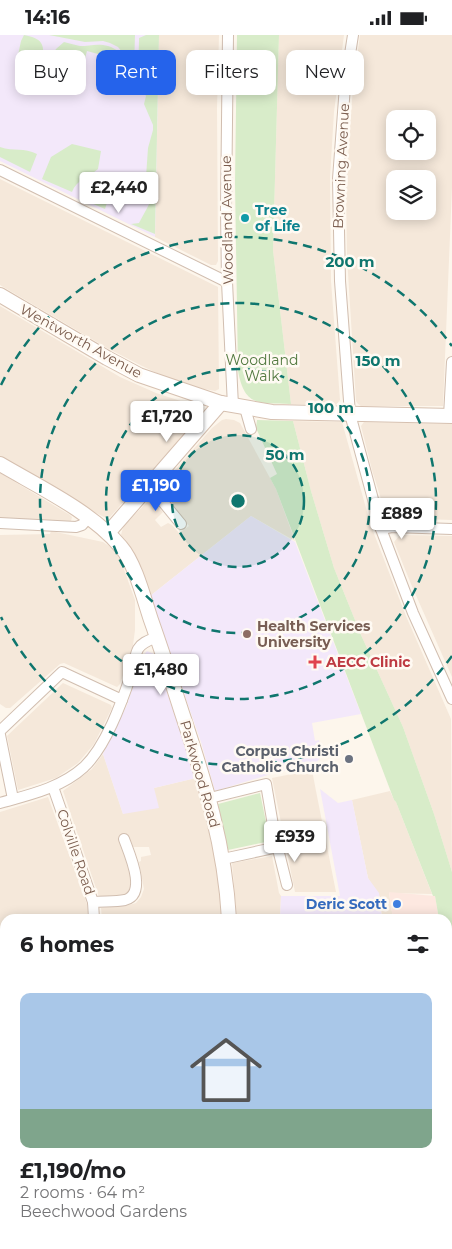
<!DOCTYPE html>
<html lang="en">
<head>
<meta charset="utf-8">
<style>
  body { margin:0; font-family:Montserrat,sans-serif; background:#f6f6f6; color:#202124; height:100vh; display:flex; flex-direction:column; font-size:19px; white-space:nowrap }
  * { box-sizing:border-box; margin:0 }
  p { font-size:16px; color:#757577 }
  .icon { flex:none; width:28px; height:28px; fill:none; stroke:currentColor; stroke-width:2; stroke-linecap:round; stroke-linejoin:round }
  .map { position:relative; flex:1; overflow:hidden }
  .drawer { position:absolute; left:0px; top:879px; width:452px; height:336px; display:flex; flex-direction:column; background:#fff; border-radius:15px 15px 0 0; box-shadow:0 2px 12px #0003 }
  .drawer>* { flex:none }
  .banner { position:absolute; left:15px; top:15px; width:422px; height:45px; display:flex; gap:10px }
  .buttons { position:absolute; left:386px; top:75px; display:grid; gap:10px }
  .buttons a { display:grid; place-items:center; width:50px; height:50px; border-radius:10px; background:#fff; box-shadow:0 2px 12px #0003; font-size:25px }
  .price { position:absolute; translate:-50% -42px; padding:0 11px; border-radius:5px; background:#fff; color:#222; font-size:16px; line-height:32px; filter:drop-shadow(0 1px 2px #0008) }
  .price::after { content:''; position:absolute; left:50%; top:30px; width:15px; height:11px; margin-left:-8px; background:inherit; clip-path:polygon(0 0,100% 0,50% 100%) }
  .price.current { background:#2563eb; color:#fff }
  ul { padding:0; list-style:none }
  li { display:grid; align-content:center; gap:10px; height:265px; padding:0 20px }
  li+li { border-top:1px solid #e0e0e0 }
  li span { display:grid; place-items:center; height:155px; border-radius:10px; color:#555 }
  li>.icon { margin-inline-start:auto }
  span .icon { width:90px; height:90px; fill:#fffc; stroke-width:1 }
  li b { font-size:21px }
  h2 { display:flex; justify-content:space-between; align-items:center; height:60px; padding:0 20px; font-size:21px }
  .tag { padding:0 18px; border-radius:10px; background:#fff; box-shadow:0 2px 12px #0003; font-size:18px; line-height:45px }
  .tag.current { background:#2563eb; color:#fff }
  .status { display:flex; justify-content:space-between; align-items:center; height:35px; padding:0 25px; background:#fff; direction:ltr }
  .status svg { height:14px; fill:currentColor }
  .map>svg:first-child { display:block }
  .residential { fill:#f5e8da; fill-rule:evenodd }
  .commercial { fill:#fde8e0 }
  .education { fill:#f3e8fa }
  .green { fill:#d8ecc9 }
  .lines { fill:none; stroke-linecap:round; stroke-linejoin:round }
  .street-casing { stroke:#d1beb0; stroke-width:12 }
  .secondary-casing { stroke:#d6c0b0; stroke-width:16 }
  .primary-casing { stroke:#dad1cd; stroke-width:17 }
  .street { stroke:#fff; stroke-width:10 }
  .secondary { stroke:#fff; stroke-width:14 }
  .primary { stroke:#fbd9a5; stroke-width:15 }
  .rail { stroke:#b9a8c9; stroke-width:2.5; stroke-dasharray:8 5; stroke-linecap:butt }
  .ring { fill:none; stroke:#0f766e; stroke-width:2.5; stroke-dasharray:9 6 }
  .culture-dot { fill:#0f9aa8; stroke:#fffaf3; stroke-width:2 }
  .education-dot { fill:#8d6e63; stroke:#fffaf3; stroke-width:2 }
  .health-dot { fill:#e0444e; stroke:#fffaf3; stroke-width:2 }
  .worship-dot { fill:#6b7280; stroke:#fffaf3; stroke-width:2 }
  .shop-dot { fill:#3f7fe0; stroke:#fffaf3; stroke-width:2 }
  .labels { text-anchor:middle; stroke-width:5; stroke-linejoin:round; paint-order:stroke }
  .street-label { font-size:14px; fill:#7a5c4d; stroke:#fffaf3 }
  .culture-label { font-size:14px; font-weight:bold; fill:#0d838f; stroke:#fffaf3; text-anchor:start }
  .park-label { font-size:14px; fill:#537a41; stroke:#fffaf3 }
  .education-label { font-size:14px; font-weight:bold; fill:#785e54; stroke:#fffaf3; text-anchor:start }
  .health-label { font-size:14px; font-weight:bold; fill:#be3a42; stroke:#fffaf3; text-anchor:start }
  .worship-label { font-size:14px; font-weight:bold; fill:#5b616d; stroke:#fffaf3; text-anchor:end }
  .shop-label { font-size:14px; font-weight:bold; fill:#366cbe; stroke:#fffaf3; text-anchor:end }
  .centre { fill:#0f766e; stroke:#fffaf3; stroke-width:2.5 }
  .ring-label { font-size:15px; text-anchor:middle; font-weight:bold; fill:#0f766e; stroke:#fffaf3; stroke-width:5; stroke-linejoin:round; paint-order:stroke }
</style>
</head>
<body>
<div class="status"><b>14:16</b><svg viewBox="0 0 49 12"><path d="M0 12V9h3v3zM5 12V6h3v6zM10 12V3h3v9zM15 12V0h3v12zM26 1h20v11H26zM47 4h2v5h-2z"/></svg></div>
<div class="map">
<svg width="452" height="1214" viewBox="0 0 452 1214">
  <rect width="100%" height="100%" fill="#fdf6ec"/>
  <g class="residential">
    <polygon points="159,0 219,0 217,73 218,226 216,230 211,230 155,202"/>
    <polygon points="279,0 344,0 334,77 330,142 331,246 340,365 336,370 291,369 273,215"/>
    <path d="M360 0H452V152L443 371H361L358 369 356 366 347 222 346 150 353 52ZM395 84H428V116H395ZM395 144H428V176H395Z"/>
    <polygon points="0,144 218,252 219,354 215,356 199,353 161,340 142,331 107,313 0,250"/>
    <polygon points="0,271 120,342 156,358 199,372 202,375 200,380 173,412 110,482 104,482 94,477 0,421"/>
    <polygon points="226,384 234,385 240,388 276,454 295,506 251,481 150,561 138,526 121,500 122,496 124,491 149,465 152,466 163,477 155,485 161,492 168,488 172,490 179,498 189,491 163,459 161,451 212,393 222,385"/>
    <polygon points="293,386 342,387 371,491 406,581 451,684 452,837 434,779 403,692 361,600 334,533 311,456"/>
    <polygon points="364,387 452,389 452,485 393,483 386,480 372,435 361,391"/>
    <polygon points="0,438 70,480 72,482 71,486 68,488 48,485 0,484"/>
    <polygon points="51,496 103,507 113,514 121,526 135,565 135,595 133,610 120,649 117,652 64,628 60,629 10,673 6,673 0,669 0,500 50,499"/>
    <polygon points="400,500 452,501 452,642 411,549 394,507"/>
    <polygon points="63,648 111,670 112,673 94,709 78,728 56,743 18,755 7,701"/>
    <polygon points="103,719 123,779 154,753 196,743 214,819 223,884 102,884 101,873 129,870 136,868 141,862 144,854 139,827 141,826 141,822 151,820 149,812 132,812 128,826 133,852 128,859 99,862 63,756 92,734"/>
    <polygon points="312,735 316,756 336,857 295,857 272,743"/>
    <polygon points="390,756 394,765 396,767 432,859 389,858 393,884 382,884 380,862 368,843 352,765"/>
    <polygon points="48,762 87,869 88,884 5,884 5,906 0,907 0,777"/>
    <polygon points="272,821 279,858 281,861 280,884 237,884 232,828"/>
    <polygon points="451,989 452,989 452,1059 448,1045 448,994 451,992"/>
    <polygon points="5,1018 5,1056 0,1057 0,1019"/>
    <polygon points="0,1117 5,1119 5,1159 0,1157"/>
    <polygon points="452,1128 452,1203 448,1204 448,1129"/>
    <polygon points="129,1210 298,1210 299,1214 139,1214"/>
    <polygon points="315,1210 424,1210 425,1214 316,1214"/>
  </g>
  <g class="commercial">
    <polygon points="389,857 435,861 439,884 393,884"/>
    <polygon points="5,981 5,1014 0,1015 0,982"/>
    <polygon points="448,1045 452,1059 452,1128 448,1129"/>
  </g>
  <g class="education">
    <polygon points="0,0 159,0 155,202 0,126"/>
    <polygon points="251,481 295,507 361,679 312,688 315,706 319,705 322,721 315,729 271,739 215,756 201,707 150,561"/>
    <polygon points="147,616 154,619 196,743 154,753 159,773 123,779 103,719 127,670 143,621"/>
    <polygon points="320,754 338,768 352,765 368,843 379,858 382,884 280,884 281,861 340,861"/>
  </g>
  <g class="green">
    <path d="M24 0C43 4 44 8 43 27L18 20 21 6Z"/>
    <polygon points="49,0 135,0 134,32 132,39 129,39 132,29 118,12 110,8 103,6 85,7"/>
    <path d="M146 0H159L155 199 131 189 139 188C146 175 155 161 155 147L146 142 148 113 153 95V90L144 69 146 61C136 45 139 21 139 3Z"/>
    <path d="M237 0H279L273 215 291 369C259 367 245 373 238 336L235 148Z"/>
    <path d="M64 7C69 8 74 10 80 11 89 11 98 8 108 11 125 16 130 34 125 49L123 50 118 48 119 45 113 42 118 25 106 21 103 17 98 19 87 16 82 35 47 28 56 14Z"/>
    <path d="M72 109 101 116 98 134C89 142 76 145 72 157L42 144 51 122Z"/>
    <path d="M0 112C14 117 24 112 37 119L30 137 0 122Z"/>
    <polygon points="104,146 111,155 105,174 82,164 89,156"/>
    <polygon points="257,385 293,386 311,456 334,533 361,600 403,692 434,779 448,824 452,837 452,935 448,935 448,884 439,884 435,861 433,861 396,767 394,765 276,454 270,443 277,439 256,393"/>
    <polygon points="260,758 270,806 228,815 218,769"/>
    <polygon points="0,1197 5,1199 5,1210 37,1210 49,1214 0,1214"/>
  </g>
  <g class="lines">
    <defs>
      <g id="street">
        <polyline points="228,0 226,174 227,247 233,371"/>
        <polyline points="353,0 345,51 338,144 340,246 350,379 381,494 413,578 452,664"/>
        <polyline points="0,135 227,247"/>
        <polyline points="245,373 251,394"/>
        <polyline points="449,381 452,327"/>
        <polyline points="149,450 181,489"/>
        <polyline points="0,488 76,492 82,490 89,482"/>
        <polyline points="381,494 392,492 452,494"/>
        <polyline points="0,696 62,637 122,665"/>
        <polyline points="0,700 13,764"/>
        <polyline points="53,752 93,867 94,884"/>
        <polyline points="210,763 266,749 275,802 287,850"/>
        <path d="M0 768C29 760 61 753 84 732 106 711 121 669 131 640 134 632 134 622 138 614 142 607 150 605 157 602"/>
        <polyline points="223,824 278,812"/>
        <path d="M93 867C104 866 115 867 125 865 148 859 129 818 124 804"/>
        <polyline points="0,914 5,913"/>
        <polyline points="0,947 5,962"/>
        <polyline points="0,1064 5,1063"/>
        <polyline points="0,1109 5,1111"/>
        <polyline points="307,1210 308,1214"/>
        <polyline points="433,1210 434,1214"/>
        <polyline points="441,1214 452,1211"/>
      </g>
      <g id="secondary">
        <polyline points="0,260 107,323 139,340 221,368 272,377 452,381"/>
        <path d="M0 429C39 452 92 477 121 512 135 528 144 564 151 585 162 616 172 647 182 678 205 747 225 810 229 884"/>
        <polyline points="108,498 221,368"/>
      </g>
      <g id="primary">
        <polyline points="448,948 452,948"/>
        <polyline points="0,973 5,972"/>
      </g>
    </defs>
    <use href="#street" class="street-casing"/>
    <use href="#secondary" class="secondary-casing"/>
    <use href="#primary" class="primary-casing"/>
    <use href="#street" class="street"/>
    <use href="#secondary" class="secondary"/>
    <use href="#primary" class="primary"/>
    <g class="rail">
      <polyline points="0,1179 5,1181"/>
      <polyline points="0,1191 5,1193"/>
      <polyline points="60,1210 73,1214"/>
      <polyline points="88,1210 100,1214"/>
    </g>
  </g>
  <circle cx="238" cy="466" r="66" fill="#0f766e" fill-opacity=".12"/>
  <g class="ring">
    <circle cx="238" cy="466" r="66"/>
    <circle cx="238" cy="466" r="132"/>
    <circle cx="238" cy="466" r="198"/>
    <path d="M452 621A264 264 0 0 1 1 582M1 350A264 264 0 0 1 452 311"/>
  </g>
  <circle class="culture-dot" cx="245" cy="183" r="5"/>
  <circle class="education-dot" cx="247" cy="599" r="5"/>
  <path class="health-dot" d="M312.5 619.5h5v5h5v5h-5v5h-5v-5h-5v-5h5z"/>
  <circle class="worship-dot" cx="349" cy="724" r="5"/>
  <circle class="shop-dot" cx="397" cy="869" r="5"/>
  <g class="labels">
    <g class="street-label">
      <text transform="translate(341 131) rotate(-87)" y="5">Browning Avenue</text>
      <text transform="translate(227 185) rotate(-91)" y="5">Woodland Avenue</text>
      <text transform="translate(81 306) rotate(29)" y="5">Wentworth Avenue</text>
      <text transform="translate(200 739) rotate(74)" y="5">Parkwood Road</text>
      <text transform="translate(76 817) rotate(71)" y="5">Colville Road</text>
    </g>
    <g class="culture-label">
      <text x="255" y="180">Tree<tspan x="255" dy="16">of Life</tspan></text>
    </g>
    <g class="park-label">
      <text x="262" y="330">Woodland<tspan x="262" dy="16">Walk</tspan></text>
    </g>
    <g class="education-label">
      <text x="257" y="596">Health Services<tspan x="257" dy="16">University</tspan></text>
    </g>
    <g class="health-label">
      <text x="326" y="632">AECC Clinic</text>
    </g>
    <g class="worship-label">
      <text x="339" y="721">Corpus Christi<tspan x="339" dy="16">Catholic Church</tspan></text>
    </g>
    <g class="shop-label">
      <text x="387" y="874">Deric Scott</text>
    </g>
  </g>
  <circle cx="238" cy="466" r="8" class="centre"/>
  <g class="ring-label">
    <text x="350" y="232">200 m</text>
    <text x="378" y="331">150 m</text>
    <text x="331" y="378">100 m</text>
    <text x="285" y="425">50 m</text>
  </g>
</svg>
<div class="buttons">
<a><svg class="icon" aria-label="locate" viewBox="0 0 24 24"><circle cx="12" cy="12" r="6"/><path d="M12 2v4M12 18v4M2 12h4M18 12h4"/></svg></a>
<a><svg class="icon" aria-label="layers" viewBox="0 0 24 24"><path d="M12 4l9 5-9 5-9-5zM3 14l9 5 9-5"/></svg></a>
</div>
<b class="price" style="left:119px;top:179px">£2,440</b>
<b class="price" style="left:167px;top:408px">£1,720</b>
<b class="price current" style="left:156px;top:477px">£1,190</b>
<b class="price" style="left:402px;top:505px">£889</b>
<b class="price" style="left:161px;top:661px">£1,480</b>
<b class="price" style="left:295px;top:828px">£939</b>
<div class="banner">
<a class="tag">Buy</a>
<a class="tag current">Rent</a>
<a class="tag">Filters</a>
<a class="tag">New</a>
</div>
<section class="drawer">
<h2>6 homes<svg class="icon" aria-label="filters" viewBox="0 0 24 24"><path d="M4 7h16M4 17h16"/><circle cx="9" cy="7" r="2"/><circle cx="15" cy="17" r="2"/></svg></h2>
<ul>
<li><span style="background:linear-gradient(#a9c7e8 75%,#7fa58c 0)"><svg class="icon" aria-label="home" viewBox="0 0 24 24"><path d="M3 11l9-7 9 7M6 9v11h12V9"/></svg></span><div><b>£1,190/mo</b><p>2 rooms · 64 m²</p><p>Beechwood Gardens</p></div></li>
</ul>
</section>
</div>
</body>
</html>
